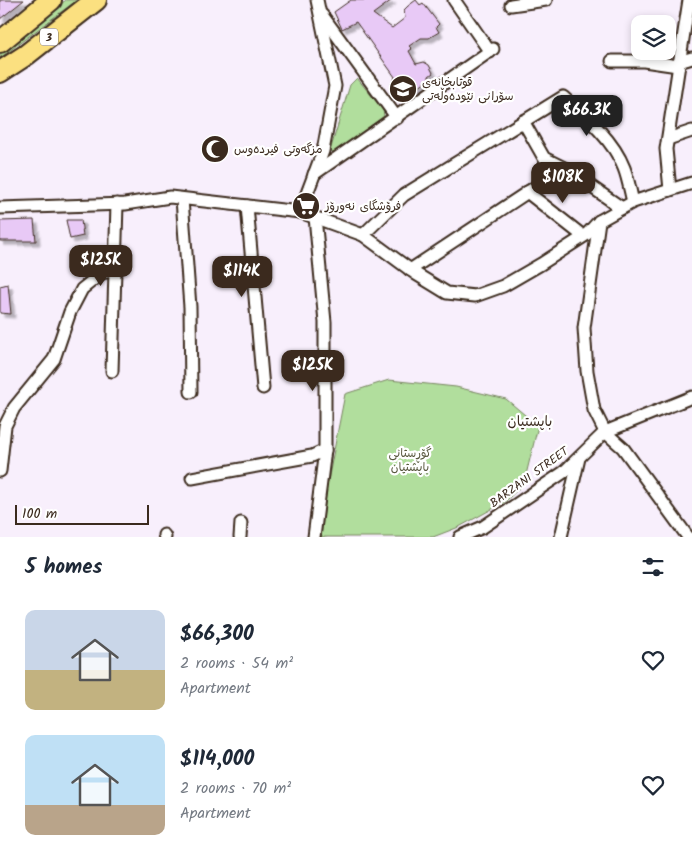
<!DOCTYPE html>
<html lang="en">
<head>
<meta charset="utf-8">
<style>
  body { margin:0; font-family:Kalam,"Playpen Sans Arabic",sans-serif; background:#f6f6f7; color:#1f2937; height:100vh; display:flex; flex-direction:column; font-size:19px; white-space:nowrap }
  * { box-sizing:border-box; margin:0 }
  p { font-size:16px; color:#747a83 }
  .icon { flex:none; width:28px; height:28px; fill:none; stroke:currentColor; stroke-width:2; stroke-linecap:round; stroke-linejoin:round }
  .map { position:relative; height:537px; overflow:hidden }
  .sheet { display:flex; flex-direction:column; background:#fff; flex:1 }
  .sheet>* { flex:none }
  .controls { position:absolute; left:631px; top:15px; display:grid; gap:10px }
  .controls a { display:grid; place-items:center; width:45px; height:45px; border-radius:10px; background:#fff; box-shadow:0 2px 8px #0003; font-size:25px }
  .scale { position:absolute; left:15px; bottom:12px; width:134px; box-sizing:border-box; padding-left:5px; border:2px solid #3b2a1e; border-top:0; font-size:14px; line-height:18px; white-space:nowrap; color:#3b2a1e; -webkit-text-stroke:4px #fff; paint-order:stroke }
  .price { position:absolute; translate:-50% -42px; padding:0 11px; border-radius:10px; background:#3b2a1e; color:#fff; font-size:16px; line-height:32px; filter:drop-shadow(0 1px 2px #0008) }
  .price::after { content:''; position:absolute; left:50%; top:30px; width:15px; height:11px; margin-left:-8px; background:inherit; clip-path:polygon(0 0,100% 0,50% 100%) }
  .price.current { background:#222; color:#fff }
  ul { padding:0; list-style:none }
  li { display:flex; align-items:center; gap:15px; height:125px; padding:0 25px }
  li span { display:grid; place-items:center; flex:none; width:140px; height:100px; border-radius:10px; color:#555 }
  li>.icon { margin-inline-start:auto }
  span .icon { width:60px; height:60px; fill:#fffc; stroke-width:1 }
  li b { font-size:21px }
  h2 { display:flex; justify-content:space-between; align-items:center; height:60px; padding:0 25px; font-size:21px }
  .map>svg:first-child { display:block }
  .green { fill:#b1de9d; stroke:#76845e }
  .building { fill:#e8c9f6; stroke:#3b2a1e; filter:url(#shadow) }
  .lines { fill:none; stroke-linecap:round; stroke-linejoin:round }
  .street-casing { stroke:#3b2a1e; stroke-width:15 }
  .highway-casing { stroke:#3b2a1e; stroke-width:24 }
  .street { stroke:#fff; stroke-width:11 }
  .highway { stroke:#fbe080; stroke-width:20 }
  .labels { text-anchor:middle; stroke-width:4.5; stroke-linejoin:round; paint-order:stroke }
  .shield { fill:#fff; stroke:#766a62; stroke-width:1 }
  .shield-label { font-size:11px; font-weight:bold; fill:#3b2a1e }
  .poi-label { font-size:12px; fill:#3b2a1e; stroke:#fff; text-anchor:start }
  .park-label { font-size:12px; fill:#58573e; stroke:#fff }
  .street-label { font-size:12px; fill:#3b2a1e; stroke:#fff }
  .neighbourhood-label { font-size:14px; fill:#3b2a1e; stroke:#fff }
</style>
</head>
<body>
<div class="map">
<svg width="692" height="537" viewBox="0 0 692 537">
  <defs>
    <filter id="shadow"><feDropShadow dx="4" dy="4" stdDeviation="1" flood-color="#0004"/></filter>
  </defs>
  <rect width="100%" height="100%" fill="#f8effc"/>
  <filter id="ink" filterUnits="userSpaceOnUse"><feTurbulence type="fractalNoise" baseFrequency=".02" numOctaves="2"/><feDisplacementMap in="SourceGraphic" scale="10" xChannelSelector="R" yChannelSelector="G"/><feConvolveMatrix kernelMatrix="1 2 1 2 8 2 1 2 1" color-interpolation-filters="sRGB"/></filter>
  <g filter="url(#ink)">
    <g class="green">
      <polygon points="66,0 77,0 0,58 0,50"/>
      <polygon points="357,78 383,110 384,116 335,152 330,151 350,85"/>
      <polygon points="389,380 456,387 506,399 538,426 524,483 505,502 459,527 433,537 321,537 327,486 345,394"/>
    </g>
    <g class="building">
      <polygon points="0,0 24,0 0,19"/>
      <polygon points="351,0 392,0 373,14 392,28 405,18 404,10 408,6 416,0 420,5 423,3 439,24 436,27 439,32 429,38 421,38 409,46 412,49 409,51 416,64 424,62 429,65 433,73 429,76 429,79 409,93 398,91 393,83 395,77 356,22 342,29 334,12"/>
      <polygon points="34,220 36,241 0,241 0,221"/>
      <polygon points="66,220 81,220 83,236 70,239"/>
      <polygon points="8,284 11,314 0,313 0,286"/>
    </g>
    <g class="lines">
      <defs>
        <g id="street">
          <polyline points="454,0 490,52"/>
          <polyline points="511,5 546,0"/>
          <polyline points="322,15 397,118"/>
          <polyline points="612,61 644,61 678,66"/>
          <polyline points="679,62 692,58"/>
          <polyline points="523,121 544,158 564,168 622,208"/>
          <polyline points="668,139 692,131"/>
          <polyline points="314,174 493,49"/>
          <polyline points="670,190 666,149 689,0"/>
          <polyline points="527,192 583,236"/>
          <polyline points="182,199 190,307 191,392"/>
          <polyline points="247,206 263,388"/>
          <polyline points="0,208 125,204 170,197 300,212 363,235 416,274 447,293 475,296 503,286 541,264 586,235 599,221 633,202 692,183"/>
          <polyline points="300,212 323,151 335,86 317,0"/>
          <polyline points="599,221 584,328 587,371 594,410 605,432 623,448 688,537"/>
          <path d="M363 235 404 195 563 97C585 116 613 139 624 168 628 178 630 190 633 202"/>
          <polyline points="410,270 564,168"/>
          <polyline points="112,371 117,204"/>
          <polyline points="0,471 5,426 14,408 54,359 70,312 82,289 102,273 115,270"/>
          <polyline points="192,478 312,456 325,450 325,322 315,217"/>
          <polyline points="164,535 165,537"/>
          <polyline points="240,537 241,523"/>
          <polyline points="314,537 325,450"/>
          <polyline points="460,537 483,527 564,472 605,432 692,397"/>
          <polyline points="561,537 579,458"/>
        </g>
        <g id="highway">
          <polyline points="0,42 51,0"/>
          <polyline points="0,72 26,55 96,0"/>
        </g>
      </defs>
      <use href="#street" class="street-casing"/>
      <use href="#highway" class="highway-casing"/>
      <use href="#street" class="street"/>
      <use href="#highway" class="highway"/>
    </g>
  </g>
  <defs>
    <symbol id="school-disc" viewBox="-11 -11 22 22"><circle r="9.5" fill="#3b2a1e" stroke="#fff"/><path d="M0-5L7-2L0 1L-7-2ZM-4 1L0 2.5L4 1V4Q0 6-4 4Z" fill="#fff"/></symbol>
    <symbol id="mosque-disc" viewBox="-11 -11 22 22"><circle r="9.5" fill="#3b2a1e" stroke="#fff"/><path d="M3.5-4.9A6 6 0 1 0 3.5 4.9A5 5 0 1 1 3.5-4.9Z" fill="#fff"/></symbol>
    <symbol id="supermarket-disc" viewBox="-11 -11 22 22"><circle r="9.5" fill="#3b2a1e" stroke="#fff"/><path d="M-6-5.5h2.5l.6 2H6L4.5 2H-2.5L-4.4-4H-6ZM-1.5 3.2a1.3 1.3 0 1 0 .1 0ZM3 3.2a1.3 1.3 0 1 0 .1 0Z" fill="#fff"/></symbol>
  </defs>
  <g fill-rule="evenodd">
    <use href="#school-disc" x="387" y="73" width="32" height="32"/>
    <use href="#mosque-disc" x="199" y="133" width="32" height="32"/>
    <use href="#supermarket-disc" x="290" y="190" width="32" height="32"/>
  </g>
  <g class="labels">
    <rect class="shield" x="40" y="28.5" width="18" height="17" rx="4"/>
    <g class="shield-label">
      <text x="49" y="41">3</text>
    </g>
    <g class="poi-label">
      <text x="422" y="86">قوتابخانەی<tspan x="422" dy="14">سۆرانی نێودەوڵەتی</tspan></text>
      <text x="234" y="153">مزگەوتی فیردەوس</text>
      <text x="325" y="210">فرۆشگای نەورۆز</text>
    </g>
    <g class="park-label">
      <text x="410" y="457">گۆڕستانی<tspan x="410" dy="14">باپشتیان</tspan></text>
    </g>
    <g class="street-label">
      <text transform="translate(529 477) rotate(-36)" y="4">BARZANI STREET</text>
    </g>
    <g class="neighbourhood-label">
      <text x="530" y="426">باپشتیان</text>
    </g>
  </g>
</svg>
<div class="controls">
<a><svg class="icon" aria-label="layers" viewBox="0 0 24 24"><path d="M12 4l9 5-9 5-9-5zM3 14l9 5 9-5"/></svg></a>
</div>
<div class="scale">100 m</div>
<b class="price current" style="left:587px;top:137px">$66.3K</b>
<b class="price" style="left:563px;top:204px">$108K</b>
<b class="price" style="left:101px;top:287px">$125K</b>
<b class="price" style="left:242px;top:298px">$114K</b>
<b class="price" style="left:313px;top:392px">$125K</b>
</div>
<section class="sheet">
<h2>5 homes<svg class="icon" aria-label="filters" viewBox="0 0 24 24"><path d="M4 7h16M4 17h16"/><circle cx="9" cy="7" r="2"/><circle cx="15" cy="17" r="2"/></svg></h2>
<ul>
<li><span style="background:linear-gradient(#c9d6e8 60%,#c2b280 0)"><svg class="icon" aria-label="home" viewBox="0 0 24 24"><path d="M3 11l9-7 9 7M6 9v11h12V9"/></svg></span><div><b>$66,300</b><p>2 rooms · 54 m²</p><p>Apartment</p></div><svg class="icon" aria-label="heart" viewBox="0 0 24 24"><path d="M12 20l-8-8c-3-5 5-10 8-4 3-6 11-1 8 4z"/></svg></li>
<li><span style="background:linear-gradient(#bfe0f5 70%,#b9a48a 0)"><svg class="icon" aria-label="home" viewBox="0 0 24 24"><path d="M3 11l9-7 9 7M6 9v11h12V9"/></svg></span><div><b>$114,000</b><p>2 rooms · 70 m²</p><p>Apartment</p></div><svg class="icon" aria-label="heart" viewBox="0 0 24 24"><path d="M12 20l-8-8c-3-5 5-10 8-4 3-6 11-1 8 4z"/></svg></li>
</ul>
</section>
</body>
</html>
